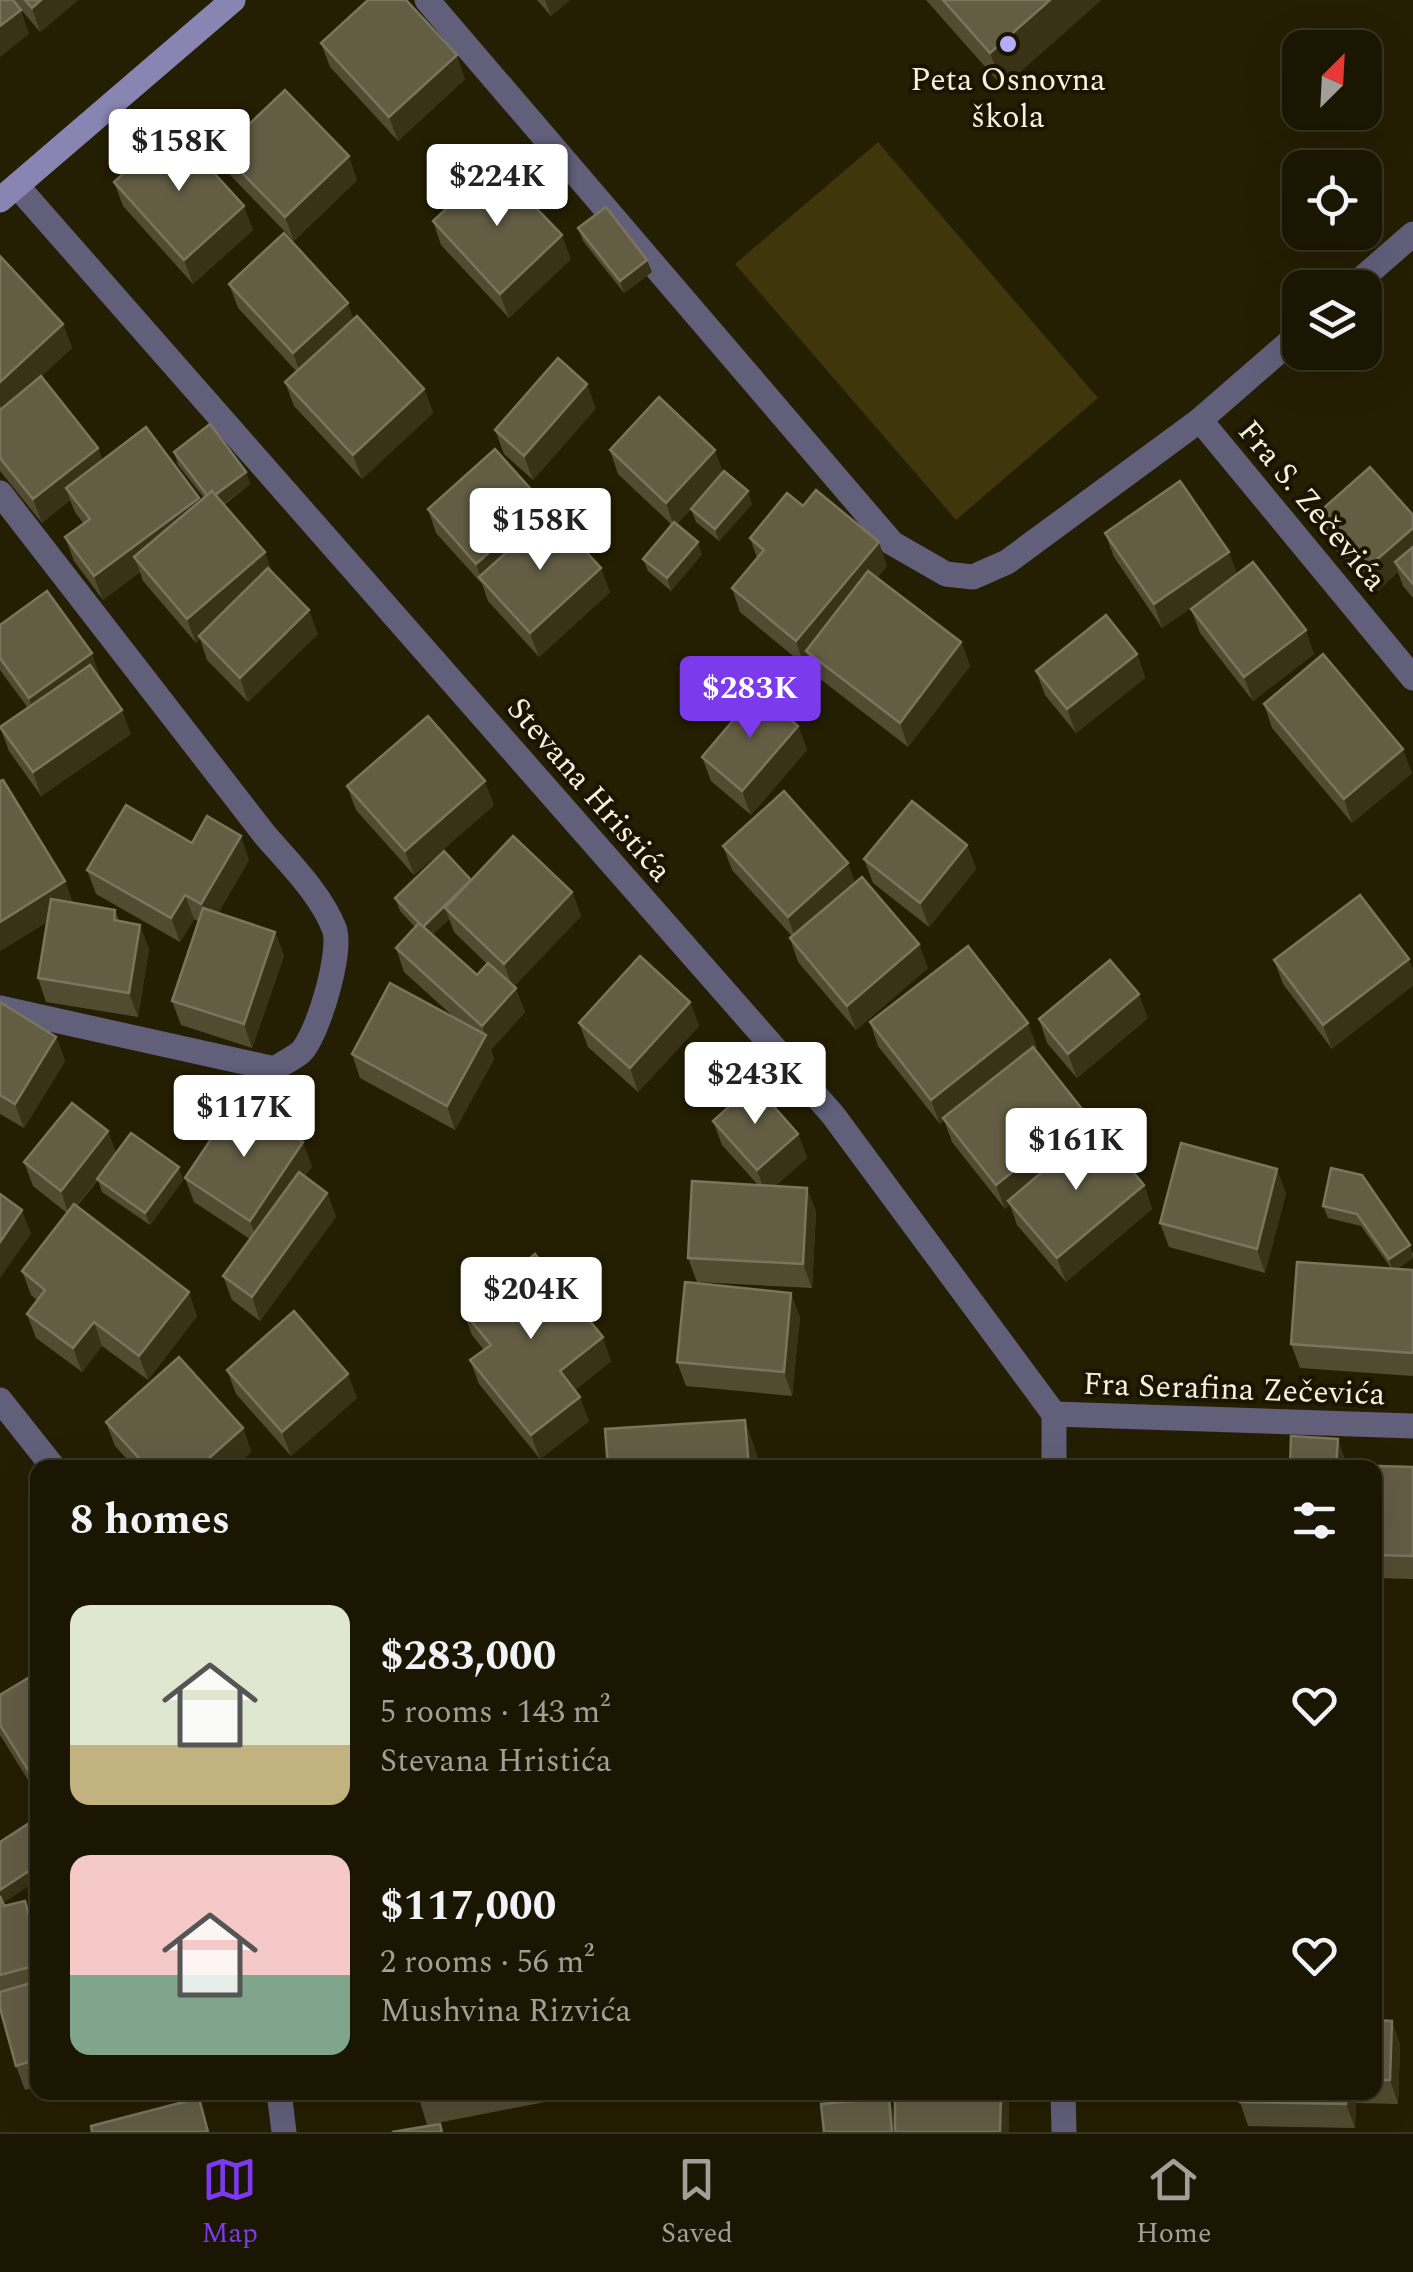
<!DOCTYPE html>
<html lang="en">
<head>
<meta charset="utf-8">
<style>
  body { margin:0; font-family:Spectral,serif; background:#241f0c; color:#f1f3f6; height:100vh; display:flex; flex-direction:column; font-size:38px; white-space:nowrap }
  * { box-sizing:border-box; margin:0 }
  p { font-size:32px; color:#a09f99 }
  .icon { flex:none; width:55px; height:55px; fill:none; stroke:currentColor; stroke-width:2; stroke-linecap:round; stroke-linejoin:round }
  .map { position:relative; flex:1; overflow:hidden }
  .sheet { position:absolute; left:30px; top:1460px; width:1352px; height:640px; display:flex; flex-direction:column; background:#1b1602; border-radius:20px; box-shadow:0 10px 40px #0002,0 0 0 2px #393524 }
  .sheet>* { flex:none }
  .needle { width:65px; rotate:24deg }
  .fabs { position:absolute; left:1282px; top:30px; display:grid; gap:20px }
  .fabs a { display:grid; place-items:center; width:100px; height:100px; border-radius:20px; background:#1b1602; box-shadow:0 10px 40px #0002,0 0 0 2px #393524; font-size:50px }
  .price { position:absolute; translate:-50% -85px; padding:0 22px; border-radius:10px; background:#fff; color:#222; font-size:32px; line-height:65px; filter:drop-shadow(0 2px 5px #0008) }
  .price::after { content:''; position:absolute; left:50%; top:60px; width:30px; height:22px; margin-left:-15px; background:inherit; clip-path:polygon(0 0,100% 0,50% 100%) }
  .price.current { background:#7c3aed; color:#fff }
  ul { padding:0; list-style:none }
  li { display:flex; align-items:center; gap:30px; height:250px; padding:0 40px }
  li span { display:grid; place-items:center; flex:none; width:280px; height:200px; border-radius:20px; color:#555 }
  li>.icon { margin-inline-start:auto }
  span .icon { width:120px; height:120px; fill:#fffc; stroke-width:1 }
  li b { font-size:42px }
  h2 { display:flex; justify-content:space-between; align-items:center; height:120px; padding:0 40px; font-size:42px }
  .tabs { display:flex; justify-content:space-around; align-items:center; height:140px; border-top:2px solid #393524; background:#1b1602; font-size:28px; color:#a09f99 }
  .tabs a { display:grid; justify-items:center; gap:5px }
  .tabs .current { color:#7c3aed }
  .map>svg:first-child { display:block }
  .green { fill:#3f360c }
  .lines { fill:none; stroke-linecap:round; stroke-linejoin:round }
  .street { stroke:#625f7b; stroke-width:25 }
  .secondary { stroke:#8985b2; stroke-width:25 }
  .wall { fill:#514c31; fill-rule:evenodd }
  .shaded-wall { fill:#383217 }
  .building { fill:#635d44; stroke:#7a755d; stroke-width:2.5 }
  .poi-dot { fill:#b4acf9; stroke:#1a1400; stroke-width:4 }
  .labels { text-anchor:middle; stroke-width:8; stroke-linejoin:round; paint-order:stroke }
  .poi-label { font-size:32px; fill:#f6f2e2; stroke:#1a1400 }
  .street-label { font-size:32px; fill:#f6f2e2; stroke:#1a1400 }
</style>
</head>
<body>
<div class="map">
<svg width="1413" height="2132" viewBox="0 0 1413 2132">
  <rect width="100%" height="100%" fill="#241e03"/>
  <polygon class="green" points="878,142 1098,398 956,520 735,264"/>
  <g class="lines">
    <g class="street">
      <polyline points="427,0 892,543 946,574 973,577 1007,562 1200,420 1300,333"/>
      <polyline points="17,186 833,1115 1054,1414 1054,1468"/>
      <polyline points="1351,288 1413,234"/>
      <polyline points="1200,420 1413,678"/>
      <path d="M0 493 265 835C289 863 320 893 334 928 343 950 318 1035 301 1052 294 1058 283 1063 275 1069L0 1008"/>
      <polyline points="0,1400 54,1468"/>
      <polyline points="1054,1414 1413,1426"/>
      <polyline points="279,2092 284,2132"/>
      <polyline points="1063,2092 1064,2132"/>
    </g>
    <polyline class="secondary" points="0,200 233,0"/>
  </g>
  <g class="wall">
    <polygon points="13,0 78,0 40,32"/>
    <polygon points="537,0 570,0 551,16"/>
    <polygon points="926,0 1101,0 1003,87"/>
    <polygon points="321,43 465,79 398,141 330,67"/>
    <polygon points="221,151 357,180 294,241 230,175"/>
    <polygon points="114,182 253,230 193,284 123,206"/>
    <polygon points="433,221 571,259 509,318 441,245"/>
    <polygon points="578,228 652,272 624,293 583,241"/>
    <polygon points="0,256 63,324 72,348 39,378 98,448 102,460 200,501 204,498 178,465 174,452 246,472 250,484 224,505 318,634 248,702 207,660 200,639 196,643 143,581 140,572 103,600 74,561 65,537 83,523 75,512 70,500 42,523 0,471"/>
    <polygon points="229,284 354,319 424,389 433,413 362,479 294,406 285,382 297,372 238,308"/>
    <polygon points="596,408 533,480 504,454 495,430"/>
    <polygon points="610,450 723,472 752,504 719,541 696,522 691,509 694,506 677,524 702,554 671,591 648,571 643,559 672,525 618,474"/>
    <polygon points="544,504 548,515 610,592 539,657 488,601 482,584 436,533 428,509"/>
    <polygon points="803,506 887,566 877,578 961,642 970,666 908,747 815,675 809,659 804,665 740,612 732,588 757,558 750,538"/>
    <polygon points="1317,514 1413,515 1413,598 1403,586 1398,572 1375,593 1325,538"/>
    <polygon points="1105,533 1237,574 1314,654 1253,701 1200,633 1191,609 1207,597 1162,628 1114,557"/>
    <polygon points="0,625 92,653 99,678 131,734 41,796 9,751 0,727 28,708 0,670"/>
    <polygon points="1137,654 1145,678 1076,733 1045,695 1036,671"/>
    <polygon points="1264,704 1412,773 1352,823 1272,728"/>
    <polygon points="798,726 807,750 751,815 711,781 702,757"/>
    <polygon points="0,781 73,903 115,910 119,921 149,949 138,1017 46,1002 38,978 47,922 0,951"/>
    <polygon points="347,786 494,805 414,875 356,810"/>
    <polygon points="192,843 249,860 218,913 275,932 284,956 252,1048 181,1025 172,1001 198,921 194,919 180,942 96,894 87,870"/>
    <polygon points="967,845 976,869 929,927 873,883 864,859"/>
    <polygon points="723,846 855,883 928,968 856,1030 798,962 790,938 792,936 732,870"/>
    <path d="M471 880 572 892 581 916 514 986 525 1012 491 1050 494 1059 455 1130 360 1078 352 1054 456 1019 404 972 396 948 415 927 400 911 395 898ZM449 919 454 932 487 964 477 975 432 935Z"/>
    <polygon points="1360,895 1332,1049 1283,984 1274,960"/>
    <polygon points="0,1002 56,1037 65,1061 24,1128 0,1114"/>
    <polygon points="690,1002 699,1026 638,1092 588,1047 579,1023"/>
    <polygon points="1148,1018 1077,1078 1047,1043 1039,1019"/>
    <polygon points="870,1022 1037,1047 1035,1049 1092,1130 1144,1185 1152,1209 1066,1282 1017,1225 1010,1205 1005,1209 952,1142 944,1120 940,1124 878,1046"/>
    <polygon points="713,1121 798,1134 807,1158 775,1186 807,1188 816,1212 812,1288 697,1282 688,1258 758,1185 722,1145"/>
    <polygon points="116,1153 183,1180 150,1225 102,1192 98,1180 77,1206 197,1316 148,1380 102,1346 82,1372 36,1338 27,1314 37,1300 31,1295 22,1271 67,1213 33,1186 24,1162"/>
    <polygon points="312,1166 305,1176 327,1193 336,1217 260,1321 232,1300 223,1276 250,1239 194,1202 185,1178"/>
    <polygon points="1331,1168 1413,1253 1413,1258 1397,1269 1413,1270 1413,1376 1300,1368 1291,1344 1391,1268 1361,1226 1328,1218 1323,1206"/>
    <polygon points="1286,1193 1265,1273 1169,1247 1160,1223"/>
    <polygon points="463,1311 611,1361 575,1390 589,1421 540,1459 479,1384 470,1360 484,1350 472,1335"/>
    <polygon points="800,1317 792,1396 686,1386 677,1362"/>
    <polygon points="227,1370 357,1398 291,1456 236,1394"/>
    <polygon points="106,1422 243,1428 251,1452 234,1468 135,1468 115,1446"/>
    <polygon points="1338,1439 1346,1465 1413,1467 1413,1579 1375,1578 1375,1468 1290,1468"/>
    <polygon points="38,1672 38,1796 0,1735 0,1695"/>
    <polygon points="0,1842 5,1906 25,1901 38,1940 38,2086 25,2090 16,2066 0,2008"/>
    <polygon points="1375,2020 1392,2021 1400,2045 1398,2104 1356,2103 1355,2128 1248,2126 1240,2102 1240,2092 1375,2092"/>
    <polygon points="417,2092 543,2092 545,2102 427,2125"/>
  </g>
  <g class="shaded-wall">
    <polygon points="41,0 78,0 40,32 32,8"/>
    <polygon points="545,0 570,0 551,16"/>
    <polygon points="1050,0 1101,0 1003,87 990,53"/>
    <polygon points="21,10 29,34 0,57 0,26"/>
    <polygon points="457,55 465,79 398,141 389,117"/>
    <polygon points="349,156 357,180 294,241 285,217"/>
    <polygon points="244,206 253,230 193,284 184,260"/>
    <polygon points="562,235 571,259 509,318 500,294"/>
    <polygon points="647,260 652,272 624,293 620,281"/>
    <polygon points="348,303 356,326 302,377 293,353"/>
    <polygon points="63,324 72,348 3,412 0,405 0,382"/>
    <polygon points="587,384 596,408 533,480 524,456"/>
    <polygon points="424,389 433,413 362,479 353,455"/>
    <polygon points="98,448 107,472 66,488 70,500 42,523 33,499"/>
    <polygon points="715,450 724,474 674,527 666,503"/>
    <polygon points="246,472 250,484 214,511 210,499"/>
    <polygon points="748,491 752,504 719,541 715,529"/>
    <polygon points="199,498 208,522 134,557 140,572 103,600 94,576"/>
    <polygon points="544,504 553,528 482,580 476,564"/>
    <polygon points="1413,528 1413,559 1395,562 1398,572 1375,593 1366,569"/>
    <polygon points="698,542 702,554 671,591 667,578"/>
    <polygon points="879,542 887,566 812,656 806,651 809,659 804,665 796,641"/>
    <polygon points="265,552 274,576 199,636 200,639 196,643 187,619"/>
    <polygon points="1229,552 1238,576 1162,628 1154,604"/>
    <polygon points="601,568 610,592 539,657 530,633"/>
    <polygon points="309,610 318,634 248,702 240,678"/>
    <polygon points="1306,630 1314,654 1253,701 1244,677"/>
    <polygon points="961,642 970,666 908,747 900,723"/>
    <polygon points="92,653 100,677 37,722 29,698"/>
    <polygon points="1137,654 1145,678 1076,733 1067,709"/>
    <polygon points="122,710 131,734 41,796 33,772"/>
    <polygon points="798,726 807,750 751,815 742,791"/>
    <polygon points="1403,749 1412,773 1352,823 1344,799"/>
    <polygon points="485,781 494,805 414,875 405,851"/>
    <polygon points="241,836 249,860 210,928 201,904"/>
    <polygon points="967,845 976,869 929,927 920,903"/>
    <polygon points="848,863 857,887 796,941 788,917"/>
    <polygon points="472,880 445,908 449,919 428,940 423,927"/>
    <polygon points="65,881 74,905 0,951 0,922"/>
    <polygon points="572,892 581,916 513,988 504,964"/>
    <polygon points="185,895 194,919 180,942 171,918"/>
    <polygon points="140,925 149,949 138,1017 129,993"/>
    <polygon points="275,932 284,956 252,1048 244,1024"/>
    <polygon points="919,944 928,968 856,1030 847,1006"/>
    <polygon points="1409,959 1413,969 1413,986 1332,1049 1323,1025"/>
    <polygon points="516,988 525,1012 491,1050 494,1059 455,1130 447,1106 485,1035 482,1026"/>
    <polygon points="1139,994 1148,1018 1077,1078 1068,1054"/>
    <polygon points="690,1002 699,1026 638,1092 630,1068"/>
    <polygon points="1028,1023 1037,1047 940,1124 931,1100"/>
    <polygon points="56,1037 65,1061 24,1128 15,1104"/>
    <polygon points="1086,1114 1095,1137 1008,1201 1010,1205 1005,1209 996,1185"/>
    <polygon points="108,1131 117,1155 69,1215 61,1191"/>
    <polygon points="798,1134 807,1158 766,1194 757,1170"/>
    <polygon points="303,1142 312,1166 259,1245 250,1221"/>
    <polygon points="179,1167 183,1180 150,1225 145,1213"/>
    <polygon points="1277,1169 1286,1193 1265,1273 1257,1249"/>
    <polygon points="1144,1185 1152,1209 1066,1282 1057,1258"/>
    <polygon points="807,1188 816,1212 812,1288 803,1264"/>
    <polygon points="327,1193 336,1217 260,1321 252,1297"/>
    <polygon points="22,1210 31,1234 0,1278 0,1242"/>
    <polygon points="1410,1245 1413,1258 1393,1271 1389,1259"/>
    <polygon points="189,1292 197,1316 148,1380 139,1356"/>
    <polygon points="791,1293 800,1317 792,1396 784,1372"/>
    <polygon points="94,1322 102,1346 82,1372 73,1348"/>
    <polygon points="603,1337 611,1361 569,1395 560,1371"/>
    <polygon points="348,1374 357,1398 291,1456 282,1432"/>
    <polygon points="580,1397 589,1421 540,1459 531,1435"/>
    <polygon points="745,1420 757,1454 759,1468 749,1468"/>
    <polygon points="243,1428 251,1452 234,1468 198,1468"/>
    <polygon points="1338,1439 1346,1463 1346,1468 1336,1468"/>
    <polygon points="38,1865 38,1880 0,1905 0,1890"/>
    <polygon points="25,1901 38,1940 38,1948"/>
    <polygon points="1392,2021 1400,2045 1398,2104 1390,2080"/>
    <polygon points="1001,2092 1005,2092 1009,2103 1009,2132 1000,2132"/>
    <polygon points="1347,2092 1352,2092 1356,2103 1355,2128 1346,2104"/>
    <polygon points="889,2098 893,2110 895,2132 892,2132"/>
  </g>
  <g class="building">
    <polygon points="0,0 13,0 21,10 0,26"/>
    <polygon points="25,0 41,0 32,8"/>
    <polygon points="368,0 406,0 457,55 389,117 321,43"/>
    <polygon points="943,0 1050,0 990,53"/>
    <polygon points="285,90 349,156 285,217 221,151"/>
    <polygon points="173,128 244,206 184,260 114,182"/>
    <polygon points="494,164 562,235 500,294 433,221"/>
    <polygon points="606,207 647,260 620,281 578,228"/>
    <polygon points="284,233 348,303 293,353 229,284"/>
    <polygon points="0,256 63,324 0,382"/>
    <polygon points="357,316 424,389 353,455 285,382"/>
    <polygon points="558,358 587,384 524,456 495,430"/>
    <polygon points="41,376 98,448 33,499 0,458 0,410"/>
    <polygon points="659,397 715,450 666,503 610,450"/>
    <polygon points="210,424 246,472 215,495 212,491 207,495 174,452"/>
    <polygon points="146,427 199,498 94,576 65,537 90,519 66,488"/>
    <polygon points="495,449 544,504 476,564 428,509"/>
    <polygon points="1370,467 1413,515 1413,528 1366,569 1317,514"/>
    <polygon points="724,471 748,491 715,529 691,509"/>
    <polygon points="1180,481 1229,552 1154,604 1105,533"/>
    <polygon points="816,490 879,542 796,641 732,588 764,550 750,538 787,493 803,506"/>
    <polygon points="212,491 265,552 187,619 134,557"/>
    <polygon points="550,513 601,568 530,633 479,577"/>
    <polygon points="674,522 698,542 667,578 643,559"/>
    <polygon points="1413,547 1413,584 1395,562"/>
    <polygon points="1253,562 1306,630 1244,677 1191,609"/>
    <polygon points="268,568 309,610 240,678 199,636"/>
    <polygon points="868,571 961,642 900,723 806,651"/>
    <polygon points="47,591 92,653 29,698 0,658 0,625"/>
    <polygon points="1106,615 1137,654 1067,709 1036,671"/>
    <polygon points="1323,654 1403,749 1344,799 1264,704"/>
    <polygon points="90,665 122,710 33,772 0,727"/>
    <polygon points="758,691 798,726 742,791 702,757"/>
    <polygon points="428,716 485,781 405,851 347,786"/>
    <polygon points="3,780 65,881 0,922 0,781"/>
    <polygon points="784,791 848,863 788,917 723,846"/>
    <polygon points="912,801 967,845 920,903 864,859"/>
    <polygon points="126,805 192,843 207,816 241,836 201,904 185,895 171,918 87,870"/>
    <polygon points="513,836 572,892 504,964 445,908"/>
    <polygon points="444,851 471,880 423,927 395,898"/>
    <polygon points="862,877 919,944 847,1006 790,938"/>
    <polygon points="1360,895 1409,959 1323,1025 1274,960"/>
    <polygon points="51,899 115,910 114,920 140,925 129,993 38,978"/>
    <polygon points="203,908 275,932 244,1024 172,1001"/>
    <polygon points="419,923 477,975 488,963 516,988 482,1026 396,948"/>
    <polygon points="968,946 1028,1023 931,1100 870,1022"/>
    <polygon points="640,956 690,1002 630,1068 579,1023"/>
    <polygon points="1110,960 1139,994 1068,1054 1039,1019"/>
    <polygon points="390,983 486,1035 447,1106 352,1054"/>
    <polygon points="0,1002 56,1037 15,1104 0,1095"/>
    <polygon points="1033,1047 1086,1114 996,1185 943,1118"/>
    <polygon points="754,1084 798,1134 757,1170 713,1121"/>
    <polygon points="238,1099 303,1142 250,1221 185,1178"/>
    <polygon points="72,1103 108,1131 61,1191 24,1162"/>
    <polygon points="1095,1127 1144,1185 1057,1258 1008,1201"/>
    <polygon points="131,1133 179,1167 145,1213 97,1179"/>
    <polygon points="1181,1143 1277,1169 1257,1249 1160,1223"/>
    <polygon points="1331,1168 1362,1175 1410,1245 1389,1259 1357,1214 1323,1206"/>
    <polygon points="299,1172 327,1193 252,1297 223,1276"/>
    <polygon points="692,1181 807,1188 803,1264 688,1258"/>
    <polygon points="0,1194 22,1210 0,1242"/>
    <polygon points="74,1204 189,1292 139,1356 94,1322 73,1348 27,1314 45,1290 22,1271"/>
    <polygon points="535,1254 603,1337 560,1371 580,1397 531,1435 470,1360 491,1345 463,1311"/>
    <polygon points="1297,1262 1413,1270 1413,1353 1291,1344"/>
    <polygon points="685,1282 791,1293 784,1372 677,1362"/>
    <polygon points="294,1311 348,1374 282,1432 227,1370"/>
    <polygon points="179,1357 243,1428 198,1468 148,1468 106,1422"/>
    <polygon points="745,1420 749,1468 608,1468 605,1429"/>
    <polygon points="1291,1436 1338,1439 1336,1468 1290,1468"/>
    <polygon points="1345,1465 1413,1467 1413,1556 1375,1555 1375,1468 1345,1468"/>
    <polygon points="38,1672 38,1786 0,1725 0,1695"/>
    <polygon points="37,1818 38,1865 0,1890 0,1842"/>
    <polygon points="0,1896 4,1906 25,1901 38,1948 38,1965 0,1975"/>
    <polygon points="38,1981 38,2059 16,2066 0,2008 0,1992"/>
    <polygon points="1375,2020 1392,2021 1390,2080 1375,2080"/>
    <polygon points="417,2092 462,2092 418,2101"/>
    <polygon points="895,2092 1001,2092 1000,2132 895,2132"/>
    <polygon points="1240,2092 1347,2092 1346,2104 1240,2102"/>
    <polygon points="199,2098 208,2132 92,2132 91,2126"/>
    <polygon points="889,2098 892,2132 824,2132 821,2104"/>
    <polygon points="440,2124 442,2132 392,2132"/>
  </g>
  <circle class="poi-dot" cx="1008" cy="44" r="10"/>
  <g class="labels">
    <g class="poi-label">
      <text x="1008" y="90">Peta Osnovna<tspan x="1008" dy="37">škola</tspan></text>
    </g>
    <g class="street-label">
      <text transform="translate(1313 505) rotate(50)" y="11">Fra S. Zečevića</text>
      <text transform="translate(590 789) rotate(49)" y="11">Stevana Hristića</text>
      <text transform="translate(1234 1388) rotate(2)" y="11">Fra Serafina Zečevića</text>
    </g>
  </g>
</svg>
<div class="fabs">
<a><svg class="needle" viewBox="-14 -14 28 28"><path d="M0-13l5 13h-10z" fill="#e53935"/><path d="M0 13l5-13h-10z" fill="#a09f99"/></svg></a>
<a><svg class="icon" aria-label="locate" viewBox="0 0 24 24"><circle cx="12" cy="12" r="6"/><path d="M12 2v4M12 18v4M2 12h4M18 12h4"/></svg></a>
<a><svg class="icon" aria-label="layers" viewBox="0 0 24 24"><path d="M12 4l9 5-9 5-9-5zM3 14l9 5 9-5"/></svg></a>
</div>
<b class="price" style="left:179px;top:194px">$158K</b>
<b class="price" style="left:497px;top:229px">$224K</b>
<b class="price" style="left:540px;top:573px">$158K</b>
<b class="price current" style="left:750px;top:741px">$283K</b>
<b class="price" style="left:755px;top:1127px">$243K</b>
<b class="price" style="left:244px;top:1160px">$117K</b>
<b class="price" style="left:1076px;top:1193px">$161K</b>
<b class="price" style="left:531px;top:1342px">$204K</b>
<section class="sheet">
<h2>8 homes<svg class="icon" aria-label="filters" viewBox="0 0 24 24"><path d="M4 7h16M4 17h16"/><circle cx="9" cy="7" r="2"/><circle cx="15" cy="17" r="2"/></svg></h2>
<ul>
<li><span style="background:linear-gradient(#dfe7d0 70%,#c2b280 0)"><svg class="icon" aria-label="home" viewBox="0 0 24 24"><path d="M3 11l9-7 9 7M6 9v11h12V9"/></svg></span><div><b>$283,000</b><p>5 rooms · 143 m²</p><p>Stevana Hristića</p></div><svg class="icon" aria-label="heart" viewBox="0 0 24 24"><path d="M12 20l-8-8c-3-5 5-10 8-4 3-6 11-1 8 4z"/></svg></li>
<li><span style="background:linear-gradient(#f6c9c9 60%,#7fa58c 0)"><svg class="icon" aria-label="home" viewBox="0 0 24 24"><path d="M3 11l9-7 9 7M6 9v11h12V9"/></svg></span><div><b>$117,000</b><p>2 rooms · 56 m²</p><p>Mushvina Rizvića</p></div><svg class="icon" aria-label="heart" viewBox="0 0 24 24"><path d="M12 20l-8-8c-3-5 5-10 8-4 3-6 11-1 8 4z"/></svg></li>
</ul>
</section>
</div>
<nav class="tabs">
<a class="current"><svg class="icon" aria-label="map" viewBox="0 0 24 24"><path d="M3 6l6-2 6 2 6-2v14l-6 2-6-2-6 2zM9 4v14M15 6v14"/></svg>Map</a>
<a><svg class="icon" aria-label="saved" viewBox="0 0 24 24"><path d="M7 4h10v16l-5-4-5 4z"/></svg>Saved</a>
<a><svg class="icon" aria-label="home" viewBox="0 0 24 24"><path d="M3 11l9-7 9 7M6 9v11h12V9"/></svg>Home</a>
</nav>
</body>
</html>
